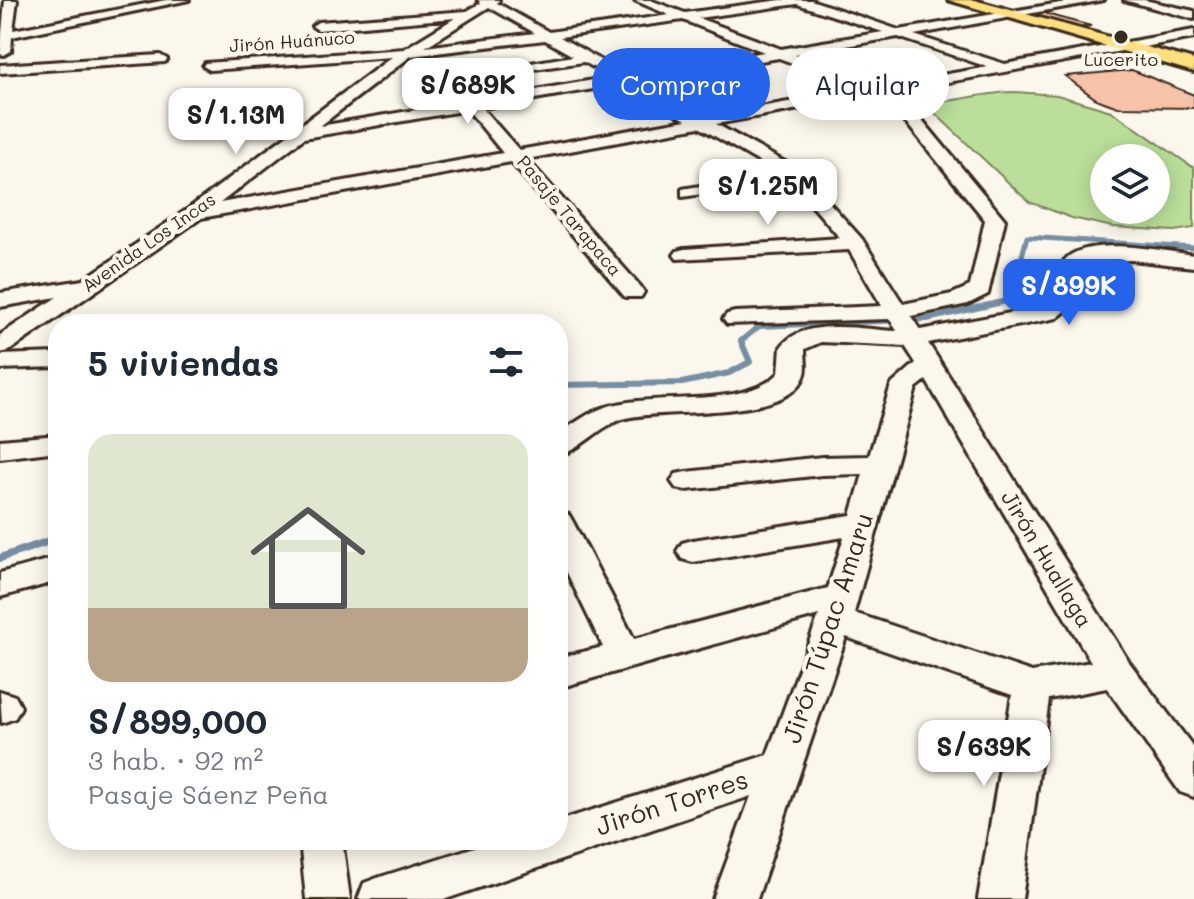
<!DOCTYPE html>
<html lang="es">
<head>
<meta charset="utf-8">
<style>
  body { margin:0; font-family:Mali,sans-serif; background:#f2f2f3; color:#1f2937; height:100vh; display:flex; flex-direction:column; font-size:30px; white-space:nowrap }
  * { box-sizing:border-box; margin:0 }
  p { font-size:26px; color:#747a83 }
  .icon { flex:none; width:44px; height:44px; fill:none; stroke:currentColor; stroke-width:2; stroke-linecap:round; stroke-linejoin:round }
  .map { position:relative; flex:1; overflow:hidden }
  .side { position:absolute; left:48px; top:314px; width:520px; height:536px; display:flex; flex-direction:column; background:#fff; border-radius:32px; box-shadow:0 4px 20px #0003 }
  .side>* { flex:none }
  .hud { position:absolute; left:592px; top:48px; width:482px; height:72px; display:flex; gap:16px }
  .fabs { position:absolute; left:1090px; top:144px; display:grid; gap:16px }
  .fabs a { display:grid; place-items:center; width:80px; height:80px; border-radius:50%; background:#fff; box-shadow:0 4px 20px #0003; font-size:40px }
  .price { position:absolute; translate:-50% -68px; padding:0 18px; border-radius:16px; background:#fff; color:#222; font-size:26px; line-height:52px; filter:drop-shadow(0 2px 4px #0008) }
  .price::after { content:''; position:absolute; left:50%; top:48px; width:24px; height:18px; margin-left:-12px; background:inherit; clip-path:polygon(0 0,100% 0,50% 100%) }
  .price.on { background:#2563eb; color:#fff }
  ul { padding:0; list-style:none }
  li { display:grid; align-content:center; gap:16px; height:424px; padding:0 40px }
  li+li { border-top:2px solid #e0e1e3 }
  li span { display:grid; place-items:center; height:248px; border-radius:24px; color:#555 }
  li>.icon { margin-inline-start:auto }
  span .icon { width:144px; height:144px; fill:#fffc; stroke-width:1 }
  li b { font-size:34px }
  h2 { display:flex; justify-content:space-between; align-items:center; height:96px; padding:0 40px; font-size:34px }
  .tag { padding:0 28px; border-radius:36px; background:#fff; box-shadow:0 4px 20px #0003; font-size:28px; line-height:72px }
  .tag.on { background:#2563eb; color:#fff }
  .map>svg:first-child { display:block }
  .green { fill:#bbdf9a; stroke:#7b845c; stroke-width:2; fill-rule:evenodd }
  .lines { fill:none; stroke-linecap:round; stroke-linejoin:round }
  .stream-far2 { stroke:#768ea3; stroke-width:5 }
  .stream-far1 { stroke:#768ea3; stroke-width:6 }
  .stream { stroke:#768ea3; stroke-width:8 }
  .building { fill:#f6c2a8; stroke:#3b2a1e; stroke-width:2 }
  .minor-casing { stroke:#3b2a1e; stroke-width:6 }
  .highway-casing { stroke:#3b2a1e; stroke-width:6 }
  .minor { fill:#fbf7ec; fill-rule:evenodd }
  .highway { fill:#fedf80; fill-rule:evenodd }
  .poi-dot { fill:#3b2a1e; stroke:#fbf7ec; stroke-width:3 }
  .labels { text-anchor:middle; stroke-width:8; stroke-linejoin:round; paint-order:stroke }
  .far-street-label { font-size:18px; fill:#3b2a1e; stroke:#fbf7ec }
  .far-poi-label { font-size:18px; fill:#3b2a1e; stroke:#fbf7ec }
  .street-label { font-size:22px; fill:#3b2a1e; stroke:#fbf7ec }
  .near-street-label { font-size:26px; fill:#3b2a1e; stroke:#fbf7ec }
</style>
</head>
<body>
<div class="map">
<svg width="1194" height="899" viewBox="0 0 1194 899">
  <rect width="100%" height="100%" fill="#fbf7ec"/>
  <filter id="ink" filterUnits="userSpaceOnUse"><feTurbulence type="fractalNoise" baseFrequency=".0125" numOctaves="2"/><feDisplacementMap in="SourceGraphic" scale="16" xChannelSelector="R" yChannelSelector="G"/><feConvolveMatrix kernelMatrix="1 2 1 2 8 2 1 2 1" color-interpolation-filters="sRGB"/></filter>
  <g filter="url(#ink)">
    <path class="green" d="M1015 92 1057 95 1111 111 1194 168V228L1174 231 1113 227 1072 218 1029 202 924 103C955 103 983 92 1015 92ZM1104 158H1156V210H1104Z"/>
    <g class="lines">
      <polyline class="stream-far2" points="1013,300 1020,298 1029,279 1022,256 1027,237 1194,248"/>
      <polyline class="stream-far1" points="558,385 682,383 729,373 750,362 741,341 759,326 927,319 1020,298"/>
      <polyline class="stream" points="0,558 58,538"/>
    </g>
    <g class="building">
      <polygon points="1042,12 1057,17 1091,26 1079,28 1031,14"/>
      <polygon points="1132,70 1194,95 1194,108 1118,107 1096,99 1065,76"/>
    </g>
    <g class="lines">
      <defs>
        <g id="minor">
          <polygon points="5,0 17,0 13,30 166,0 189,0 12,37 11,51 4,55 0,54"/>
          <path d="M478 0H499L497 3 549 32 669 15 634 0H650L685 13 781 0H811L899 30 1078 0H1104L914 35 1005 64 1194 30V38L898 91 1005 220 988 294 968 304 911 316 920 330 1042 307 1051 302C1054 288 1056 271 1065 260 1086 235 1165 251 1194 255V267L1131 260 1089 262 1080 271 1073 305 1057 318 928 343 1129 662 1194 748V797L1180 792 1107 688 1049 699 1022 899H978L1012 695 846 637 757 899H713L751 796 446 899H358L364 883 380 877 497 840H558V821L767 755 819 615 558 688V658L603 647 558 554V512L569 515 573 522 634 639 828 588 844 537 693 562 682 559 677 551 682 543 693 540 851 515 863 474 822 475 686 490 676 488 671 481 676 474 686 472 822 457 869 456 891 385 916 363 905 346 821 342 805 349C805 357 807 367 805 374 791 423 661 407 623 419 599 426 582 449 558 456V434C573 424 589 412 606 407 655 391 743 410 779 373L781 347C803 316 864 330 897 331L890 319 727 324 723 319 727 314 735 312 882 306 849 250 677 259 674 255 677 251 684 249 840 238 791 181 682 197V189L778 173 699 127 527 159 641 287 644 292 641 297H625L511 162 201 218 9 351 0 353V335L57 297 0 307V293L83 280 188 209 392 57 210 70 203 66 205 63 404 49 455 18 318 30 312 26 318 22 467 11 481 3ZM797 4 883 32 781 49 698 18ZM489 7 535 33 425 47ZM683 20 764 52 627 75 560 37ZM898 37 988 67 879 86 795 55ZM545 40 573 56 513 66V72L584 62 611 77 512 94 486 69 479 73 498 96 320 126 411 56ZM779 58 861 89 704 117 639 81ZM623 84 686 120 519 150 482 108ZM883 94 985 220 970 286 952 294 903 304 862 239 801 171 716 124ZM468 110 503 153 220 203 304 138ZM926 380 1091 662 1032 672 854 613 916 388Z"/>
          <polygon points="1124,0 1144,0 1194,11 1194,19"/>
          <polygon points="160,55 167,59 165,62 0,73 0,65"/>
          <polygon points="58,353 58,367 0,369 0,355"/>
          <polygon points="58,435 58,451 0,458 0,440"/>
          <polygon points="58,557 58,581 0,597 0,573"/>
          <polygon points="0,691 15,696 21,707 15,718 2,723"/>
          <polygon points="300,840 342,840 350,899 306,899"/>
        </g>
        <polygon id="highway" points="948,0 974,0 1194,60 1194,72"/>
      </defs>
      <use href="#minor" class="minor-casing"/>
      <use href="#highway" class="highway-casing"/>
      <use href="#minor" class="minor"/>
      <use href="#highway" class="highway"/>
    </g>
  </g>
  <circle class="poi-dot" cx="1121" cy="37" r="8"/>
  <g class="labels">
    <g class="far-street-label">
      <text transform="translate(292 42) rotate(-4)" y="6">Jirón Huánuco</text>
      <text transform="translate(569 216) rotate(50)" y="6">Pasaje Tarapaca</text>
      <text transform="translate(149 243) rotate(-35)" y="6">Avenida Los Incas</text>
    </g>
    <g class="far-poi-label">
      <text x="1121" y="66">Lucerito</text>
    </g>
    <g class="street-label">
      <text transform="translate(1047 559) rotate(59)" y="8">Jirón Huallaga</text>
    </g>
    <g class="near-street-label">
      <text transform="translate(828 628) rotate(-72)" y="9">Jirón Túpac Amaru</text>
      <text transform="translate(672 803) rotate(-18)" y="9">Jirón Torres</text>
    </g>
  </g>
</svg>
<div class="fabs">
<a><svg class="icon" aria-label="layers" viewBox="0 0 24 24"><path d="M12 4l9 5-9 5-9-5zM3 14l9 5 9-5"/></svg></a>
</div>
<b class="price" style="left:468px;top:126px">S/689K</b>
<b class="price" style="left:236px;top:156px">S/1.13M</b>
<b class="price" style="left:768px;top:227px">S/1.25M</b>
<b class="price on" style="left:1069px;top:327px">S/899K</b>
<b class="price" style="left:984px;top:788px">S/639K</b>
<div class="hud">
<a class="tag on">Comprar</a>
<a class="tag">Alquilar</a>
</div>
<section class="side">
<h2>5 viviendas<svg class="icon" aria-label="filters" viewBox="0 0 24 24"><path d="M4 7h16M4 17h16"/><circle cx="9" cy="7" r="2"/><circle cx="15" cy="17" r="2"/></svg></h2>
<ul>
<li><span style="background:linear-gradient(#dfe7d0 70%,#b9a48a 0)"><svg class="icon" aria-label="home" viewBox="0 0 24 24"><path d="M3 11l9-7 9 7M6 9v11h12V9"/></svg></span><div><b>S/899,000</b><p>3 hab. · 92 m²</p><p>Pasaje Sáenz Peña</p></div></li>
</ul>
</section>
</div>
</body>
</html>
